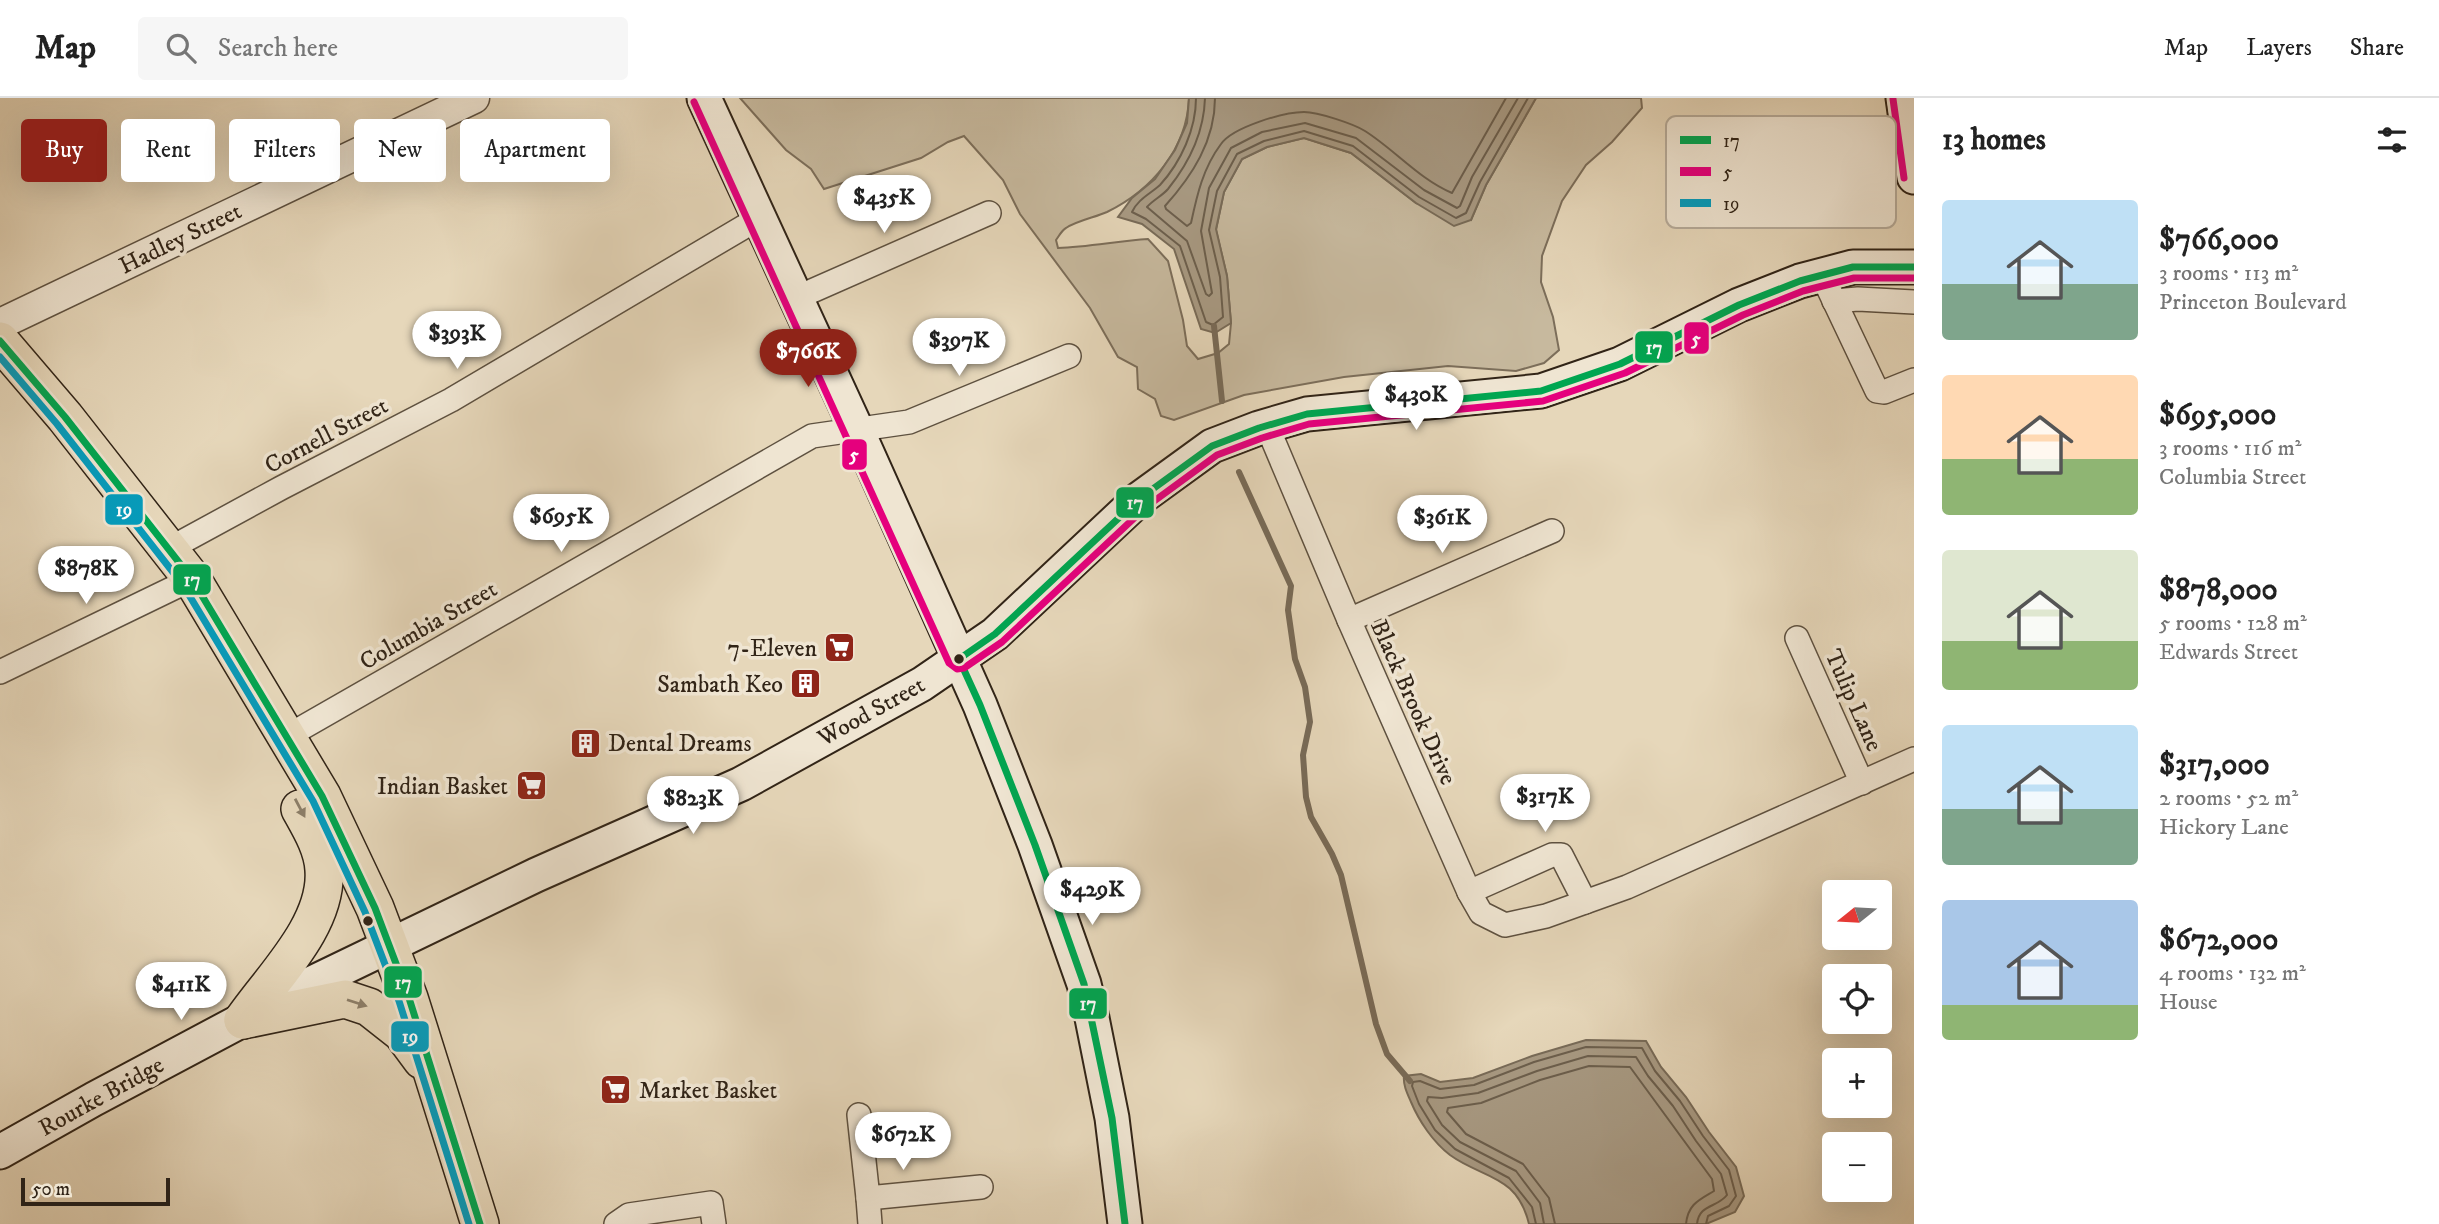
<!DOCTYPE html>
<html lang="en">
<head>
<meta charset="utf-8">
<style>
  body { margin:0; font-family:"IM FELL DW Pica",serif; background:#f6f6f6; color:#222; height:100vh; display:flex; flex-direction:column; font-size:26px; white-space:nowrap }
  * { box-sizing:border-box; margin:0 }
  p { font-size:23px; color:#767676 }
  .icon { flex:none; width:38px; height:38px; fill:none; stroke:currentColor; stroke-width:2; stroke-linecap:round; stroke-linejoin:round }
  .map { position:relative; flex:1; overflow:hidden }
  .details { display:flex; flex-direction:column; background:#fff; width:525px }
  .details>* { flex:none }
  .guide { position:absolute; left:21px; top:21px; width:665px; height:63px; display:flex; gap:14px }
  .needle { width:46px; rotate:252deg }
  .tools { position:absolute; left:1822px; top:782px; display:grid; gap:14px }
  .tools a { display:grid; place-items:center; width:70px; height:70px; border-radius:7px; background:#fff; box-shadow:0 7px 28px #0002; font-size:35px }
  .scale { position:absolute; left:21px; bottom:18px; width:149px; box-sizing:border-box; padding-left:7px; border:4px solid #312417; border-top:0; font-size:19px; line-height:24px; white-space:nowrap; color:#312417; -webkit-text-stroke:5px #efe5d2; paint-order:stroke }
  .price { position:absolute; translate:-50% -60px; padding:0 16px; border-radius:24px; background:#fff; color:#222; font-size:23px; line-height:46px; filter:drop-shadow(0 2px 4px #0008) }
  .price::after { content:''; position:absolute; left:50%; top:42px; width:21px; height:16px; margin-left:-10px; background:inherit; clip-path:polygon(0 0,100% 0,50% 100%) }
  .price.on { background:#8f2418; color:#fff }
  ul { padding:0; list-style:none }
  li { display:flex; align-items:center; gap:21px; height:175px; padding:0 28px }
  li span { display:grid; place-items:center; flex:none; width:196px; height:140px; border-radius:7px; color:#555 }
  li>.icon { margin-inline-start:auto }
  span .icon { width:84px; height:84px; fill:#fffc; stroke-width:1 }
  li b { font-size:30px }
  h2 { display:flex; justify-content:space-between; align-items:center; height:84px; padding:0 28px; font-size:30px }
  .tag { padding:0 24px; border-radius:7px; background:#fff; box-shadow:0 7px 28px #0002; font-size:24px; line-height:63px }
  .tag.on { background:#8f2418; color:#fff }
  header { display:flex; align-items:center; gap:42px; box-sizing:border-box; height:98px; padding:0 35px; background:#fff; border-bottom:2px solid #e0e0e0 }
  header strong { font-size:33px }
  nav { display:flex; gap:38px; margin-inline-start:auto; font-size:24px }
  .search { width:490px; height:63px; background:#f6f6f6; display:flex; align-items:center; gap:18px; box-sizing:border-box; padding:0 24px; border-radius:7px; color:#767676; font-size:26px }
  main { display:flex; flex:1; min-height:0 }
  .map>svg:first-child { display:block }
  .green { fill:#c7b99e; stroke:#7c6e5a; stroke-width:2 }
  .water { fill:#a89a83; stroke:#786b58; stroke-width:2 }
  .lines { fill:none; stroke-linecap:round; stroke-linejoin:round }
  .shore { stroke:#6c5f4d; stroke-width:2 }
  .stream { stroke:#786b58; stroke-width:6 }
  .minor-casing { stroke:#5e5140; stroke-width:26 }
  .tertiary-casing { stroke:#5e5140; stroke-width:33 }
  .secondary-casing { stroke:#312417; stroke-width:37 }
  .primary-casing { stroke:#312417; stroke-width:40 }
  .minor { stroke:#efe5d2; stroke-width:23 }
  .tertiary { stroke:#efe5d2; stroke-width:30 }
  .secondary { stroke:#efe5d2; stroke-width:33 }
  .primary { stroke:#e6d7ba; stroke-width:37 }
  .bus-1-casing { stroke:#efe5d2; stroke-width:12 }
  .bus-2-casing { stroke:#efe5d2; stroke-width:12 }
  .bus-3-casing { stroke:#efe5d2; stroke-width:12 }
  .bus-1 { stroke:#00a651; stroke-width:7 }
  .bus-2 { stroke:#e5007d; stroke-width:7 }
  .bus-3 { stroke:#059cbc; stroke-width:7 }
  .oneway { fill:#8c7e68 }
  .bus-dot { fill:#312417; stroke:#efe5d2; stroke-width:2.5 }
  .labels { text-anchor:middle; stroke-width:7; stroke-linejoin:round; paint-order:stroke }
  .street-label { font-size:24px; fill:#312417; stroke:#efe5d2 }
  .poi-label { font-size:24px; fill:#312417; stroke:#efe5d2; text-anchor:end }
  .key { fill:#efe5d2; stroke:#b6ab9a; stroke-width:2 }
  .key-label { font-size:19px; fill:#312417 }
  .line-badge { stroke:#efe5d2; stroke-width:2.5 }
  .badge-label { font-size:19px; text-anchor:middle; font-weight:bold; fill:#fff }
</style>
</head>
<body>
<header>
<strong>Map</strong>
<div class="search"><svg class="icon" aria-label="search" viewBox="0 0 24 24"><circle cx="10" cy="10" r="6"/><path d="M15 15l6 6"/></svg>Search here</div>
<nav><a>Map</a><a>Layers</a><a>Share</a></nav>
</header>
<main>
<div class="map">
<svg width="1914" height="1126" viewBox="0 0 1914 1126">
  <rect width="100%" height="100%" fill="#e6d7ba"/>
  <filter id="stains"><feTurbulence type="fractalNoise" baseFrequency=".00286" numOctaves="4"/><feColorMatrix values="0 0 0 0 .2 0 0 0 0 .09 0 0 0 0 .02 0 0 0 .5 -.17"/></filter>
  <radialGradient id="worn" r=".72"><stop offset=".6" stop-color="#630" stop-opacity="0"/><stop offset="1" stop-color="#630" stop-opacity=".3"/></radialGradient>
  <path class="green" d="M740 0H1189C1187 51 1152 92 1107 114 1096 119 1076 123 1066 130 1062 132 1059 138 1056 142L1058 150C1088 149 1118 143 1148 141L1168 163 1183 222 1187 248 1198 261 1218 255 1229 246 1231 225 1227 178 1216 132 1224 94 1242 61 1267 49 1304 40 1351 55 1416 105 1471 122 1486 87 1536 0H1641L1642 10 1612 44 1586 67 1562 103 1542 158 1541 184 1553 219 1559 252 1544 265 1516 273 1448 268 1344 279 1244 297 1174 322 1161 318 1155 301 1138 291 1137 269 1118 259 1090 210 1020 116 1003 82 964 38 948 44 921 60 824 91 811 71 786 52Z"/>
  <g class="water">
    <polygon points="1189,0 1536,0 1486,87 1471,122 1454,128 1416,105 1351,55 1304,40 1267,49 1242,61 1224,94 1216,131 1227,178 1231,225 1215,235 1201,231 1174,151 1142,126 1118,119 1132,100 1155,81 1175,52 1187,25"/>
    <path d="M1586 942 1646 943 1661 969 1686 999 1709 1034 1736 1069 1744 1098 1735 1114 1706 1126H1529C1517 1076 1483 1081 1450 1057 1433 1044 1419 1023 1411 1004 1407 995 1403 987 1404 978L1421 976 1440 984 1473 980 1532 958Z"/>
  </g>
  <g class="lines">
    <g class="shore">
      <path d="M1196 0C1196 31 1181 64 1160 87 1150 96 1138 101 1132 114L1146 121 1180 148 1206 224 1213 227 1223 219 1220 179 1209 132 1217 93 1237 56 1264 43 1304 33 1353 48 1419 99 1456 120 1466 115 1480 84 1528 0"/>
      <path d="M1205 0C1204 33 1189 65 1168 91 1162 98 1153 102 1147 109L1187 143 1206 196 1209 198 1212 195 1201 133 1209 90 1231 50 1262 34 1305 25 1356 40 1424 92 1457 110 1460 108 1472 79 1518 0"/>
      <path d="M1215 0C1215 43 1192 78 1165 108L1166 111 1187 128 1191 125C1197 97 1203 70 1221 46 1233 29 1284 14 1304 14 1318 14 1354 26 1365 33 1395 52 1419 81 1452 95L1506 0"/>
      <polyline points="1536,1126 1532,1109 1509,1080 1455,1051 1435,1032 1419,1006 1412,988 1413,984 1420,983 1440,991 1474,987 1534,964 1586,949 1642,950 1655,973 1680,1003 1703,1038 1729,1072 1736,1098 1729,1108 1708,1118 1706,1126"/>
      <path d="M1544 1126 1540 1105 1516 1073 1460 1044 1442 1027 1427 1003 1428 999 1442 1000 1478 995 1537 973 1588 958 1636 959 1648 978 1673 1008 1696 1043 1721 1076 1727 1097C1717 1110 1699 1106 1697 1126"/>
      <path d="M1555 1126 1549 1100 1523 1066 1466 1036 1447 1014 1448 1010 1481 1005 1540 982 1589 968 1630 969 1712 1081 1714 1093C1699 1102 1688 1106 1686 1126"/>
    </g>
    <g class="stream">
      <polyline points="1214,228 1222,303"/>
      <polyline points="1239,374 1291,488 1288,512 1295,561 1305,589 1310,624 1303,657 1306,699 1311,719 1332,756 1341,777 1376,926 1387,956 1410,983"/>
    </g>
    <defs>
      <g id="minor">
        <polyline points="1822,177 1877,293 1884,294 1914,282"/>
        <polyline points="796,200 989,115"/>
        <polyline points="1834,203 1858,201 1914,204"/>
        <polyline points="1267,328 1349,522 1469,794 1481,815 1505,827 1546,818 1627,789 1914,661"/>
        <polyline points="169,451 281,390 451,302 759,120"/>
        <polyline points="1349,522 1552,433"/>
        <polyline points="1797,540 1862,685"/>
        <polyline points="0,574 192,481"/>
        <polyline points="286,639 812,338 909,324 1069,258"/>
        <polyline points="1469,794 1552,757 1561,757 1585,804"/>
        <polyline points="859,1017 868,1100 981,1089"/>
        <polyline points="868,1100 870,1126"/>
        <polyline points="616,1126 629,1117 711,1105 714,1126"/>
      </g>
      <polyline id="tertiary" points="0,226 474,0"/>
      <g id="secondary">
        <polyline points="704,0 856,330 980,607 1035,747 1084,886 1092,920 1112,1020 1125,1126"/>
        <polyline points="1903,0 1914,79"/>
        <polyline points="0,1054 94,1001 308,887 536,777 741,686 922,586 995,536 1139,401 1212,348 1259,330 1307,316 1541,293 1620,266 1739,207 1800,183 1853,169 1914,169"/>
      </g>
      <g id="primary">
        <polyline points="0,243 65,319 192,481 322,698 375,810 409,900 480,1126"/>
        <path d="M243 922C272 880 328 827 324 772 323 750 310 729 300 711"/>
        <polyline points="243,922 345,901 369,909 402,935 422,962"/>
      </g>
    </defs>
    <use href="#minor" class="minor-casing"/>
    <use href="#tertiary" class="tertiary-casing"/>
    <use href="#secondary" class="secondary-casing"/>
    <use href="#primary" class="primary-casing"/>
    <use href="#minor" class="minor"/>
    <use href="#tertiary" class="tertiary"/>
    <use href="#secondary" class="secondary"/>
    <use href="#primary" class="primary"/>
    <defs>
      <g id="bus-1">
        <polyline points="0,243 65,319 192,481 322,698 375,810 409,900 480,1126"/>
        <polyline points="1125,1126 1112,1020 1084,886 1035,747 980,607 959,561 995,536 1139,401 1212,348 1259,330 1307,316 1541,293 1620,266 1739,207 1800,183 1853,169 1914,169"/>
      </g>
      <g id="bus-2">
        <polyline points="1893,1 1904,80"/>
        <polyline points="694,4 949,565 957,571 964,570 1002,544 1146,409 1217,357 1262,340 1309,326 1543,303 1625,275 1743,217 1803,193 1854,180 1914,180"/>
      </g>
      <polyline id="bus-3" points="0,259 57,326 183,487 313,703 365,814 399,903 469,1126"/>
    </defs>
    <use href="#bus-1" class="bus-1-casing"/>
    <use href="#bus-2" class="bus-2-casing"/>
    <use href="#bus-3" class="bus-3-casing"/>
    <use href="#bus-1" class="bus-1"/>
    <use href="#bus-2" class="bus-2"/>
    <use href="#bus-3" class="bus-3"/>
  </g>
  <defs><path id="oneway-solid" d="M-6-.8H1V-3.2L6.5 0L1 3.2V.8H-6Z" transform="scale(1.75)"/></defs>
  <g class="oneway">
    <use href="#oneway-solid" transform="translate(300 710) rotate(62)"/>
    <use href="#oneway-solid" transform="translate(357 905) rotate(18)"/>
  </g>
  <defs>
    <symbol id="supermarket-square" viewBox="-11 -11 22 22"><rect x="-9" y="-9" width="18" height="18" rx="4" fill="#8f2418" stroke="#efe5d2"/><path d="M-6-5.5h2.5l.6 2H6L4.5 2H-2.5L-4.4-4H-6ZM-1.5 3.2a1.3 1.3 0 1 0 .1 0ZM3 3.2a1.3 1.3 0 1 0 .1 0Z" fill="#fff"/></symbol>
    <symbol id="building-square" viewBox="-11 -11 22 22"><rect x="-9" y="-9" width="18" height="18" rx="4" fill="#8f2418" stroke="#efe5d2"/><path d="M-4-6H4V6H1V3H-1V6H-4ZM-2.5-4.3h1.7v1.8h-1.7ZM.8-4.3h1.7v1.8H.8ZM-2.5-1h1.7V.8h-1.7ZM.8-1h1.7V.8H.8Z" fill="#fff"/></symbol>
  </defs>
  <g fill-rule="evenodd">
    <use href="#supermarket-square" x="822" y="532" width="35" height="35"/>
    <use href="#building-square" x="788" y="568" width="35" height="35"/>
    <use href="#building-square" x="568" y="628" width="35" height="35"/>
    <use href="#supermarket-square" x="514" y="670" width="35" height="35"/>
    <use href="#supermarket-square" x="598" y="974" width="35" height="35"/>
  </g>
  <g class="bus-dot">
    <circle cx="959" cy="561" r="6"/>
    <circle cx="368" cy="823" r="6"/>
  </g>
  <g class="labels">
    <g class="street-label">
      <text transform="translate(180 140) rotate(-26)" y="8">Hadley Street</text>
      <text transform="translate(326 337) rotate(-28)" y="8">Cornell Street</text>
      <text transform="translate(428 527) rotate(-30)" y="8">Columbia Street</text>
      <text transform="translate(1854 602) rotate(66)" y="8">Tulip Lane</text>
      <text transform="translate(1414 604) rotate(66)" y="8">Black Brook Drive</text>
      <text transform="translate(871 613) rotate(-29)" y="8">Wood Street</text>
      <text transform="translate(101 998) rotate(-29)" y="8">Rourke Bridge</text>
    </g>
    <g class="poi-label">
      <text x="817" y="558">7-Eleven</text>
      <text x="783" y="594">Sambath Keo</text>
      <text x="608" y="653" text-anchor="start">Dental Dreams</text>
      <text x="508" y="696">Indian Basket</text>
      <text x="639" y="1000" text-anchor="start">Market Basket</text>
    </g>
  </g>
  <rect x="1666" y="18" width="230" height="112" rx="10" class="key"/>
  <rect x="1680" y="38" width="31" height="8" fill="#00a651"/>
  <rect x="1680" y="69" width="31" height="9" fill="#e5007d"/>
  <rect x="1680" y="101" width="31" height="8" fill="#059cbc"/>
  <g class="key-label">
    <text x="1723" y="49">17</text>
    <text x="1723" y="80">5</text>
    <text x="1723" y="112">19</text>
  </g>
  <g class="line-badge">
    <rect x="1683" y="223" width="27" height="34" rx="7" fill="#e5007d"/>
    <rect x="1634" y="232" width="40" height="34" rx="7" fill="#00a651"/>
    <rect x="841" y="340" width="27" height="33" rx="7" fill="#e5007d"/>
    <rect x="1115" y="388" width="40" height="33" rx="7" fill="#00a651"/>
    <rect x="104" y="395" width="40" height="33" rx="7" fill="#059cbc"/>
    <rect x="172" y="465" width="40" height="33" rx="7" fill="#00a651"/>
    <rect x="383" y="867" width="40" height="34" rx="7" fill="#00a651"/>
    <rect x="1068" y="889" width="40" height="33" rx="7" fill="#00a651"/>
    <rect x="390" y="922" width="40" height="33" rx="7" fill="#059cbc"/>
  </g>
  <g class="badge-label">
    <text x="1696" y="247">5</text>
    <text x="1654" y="256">17</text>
    <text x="854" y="363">5</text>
    <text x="1135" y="411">17</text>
    <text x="124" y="418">19</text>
    <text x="192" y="488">17</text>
    <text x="403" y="891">17</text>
    <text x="1088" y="912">17</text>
    <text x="410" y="945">19</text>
  </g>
  <rect width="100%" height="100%" filter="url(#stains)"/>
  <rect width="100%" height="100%" fill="url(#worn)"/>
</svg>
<div class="tools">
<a><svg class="needle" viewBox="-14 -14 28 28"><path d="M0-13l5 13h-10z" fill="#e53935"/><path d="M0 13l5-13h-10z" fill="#767676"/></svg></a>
<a><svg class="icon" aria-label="locate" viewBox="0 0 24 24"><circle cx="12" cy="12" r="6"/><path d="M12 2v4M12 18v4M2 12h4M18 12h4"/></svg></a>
<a>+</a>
<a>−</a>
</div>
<div class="scale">50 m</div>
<b class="price" style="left:884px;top:137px">$435K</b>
<b class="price" style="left:457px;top:273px">$393K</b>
<b class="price" style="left:959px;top:280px">$397K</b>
<b class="price on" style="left:808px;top:291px">$766K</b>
<b class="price" style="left:1416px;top:334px">$430K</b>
<b class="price" style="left:561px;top:456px">$695K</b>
<b class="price" style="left:1442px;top:457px">$361K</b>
<b class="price" style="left:86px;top:508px">$878K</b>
<b class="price" style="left:1545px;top:736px">$317K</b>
<b class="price" style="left:693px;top:738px">$823K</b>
<b class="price" style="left:1092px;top:829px">$429K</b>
<b class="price" style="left:181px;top:924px">$411K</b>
<b class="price" style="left:903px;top:1074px">$672K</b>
<div class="guide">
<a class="tag on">Buy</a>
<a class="tag">Rent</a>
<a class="tag">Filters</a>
<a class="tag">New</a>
<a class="tag">Apartment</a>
</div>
</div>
<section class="details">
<h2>13 homes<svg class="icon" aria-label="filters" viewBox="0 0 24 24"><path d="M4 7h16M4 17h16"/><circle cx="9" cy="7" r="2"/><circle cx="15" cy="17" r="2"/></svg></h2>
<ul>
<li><span style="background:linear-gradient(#bfe0f5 60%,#7fa58c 0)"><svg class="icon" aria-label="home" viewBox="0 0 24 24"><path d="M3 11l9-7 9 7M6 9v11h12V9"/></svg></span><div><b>$766,000</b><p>3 rooms · 113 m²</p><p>Princeton Boulevard</p></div></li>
<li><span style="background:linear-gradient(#ffd9b3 60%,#8fb573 0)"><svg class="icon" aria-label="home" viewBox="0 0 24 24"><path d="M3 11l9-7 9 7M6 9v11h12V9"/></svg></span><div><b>$695,000</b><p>3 rooms · 116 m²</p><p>Columbia Street</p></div></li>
<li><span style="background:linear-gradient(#dfe7d0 65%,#8fb573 0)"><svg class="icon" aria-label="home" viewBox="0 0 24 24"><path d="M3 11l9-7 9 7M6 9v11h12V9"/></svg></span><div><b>$878,000</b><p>5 rooms · 128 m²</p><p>Edwards Street</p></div></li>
<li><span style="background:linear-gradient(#bfe0f5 60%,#7fa58c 0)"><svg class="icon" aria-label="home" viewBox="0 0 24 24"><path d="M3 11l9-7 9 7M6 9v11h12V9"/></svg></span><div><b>$317,000</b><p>2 rooms · 52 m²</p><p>Hickory Lane</p></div></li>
<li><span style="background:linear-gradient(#a9c7e8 75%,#8fb573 0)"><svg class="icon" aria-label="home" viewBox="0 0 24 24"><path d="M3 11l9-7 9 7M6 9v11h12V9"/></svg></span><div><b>$672,000</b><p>4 rooms · 132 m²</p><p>House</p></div></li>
</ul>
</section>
</main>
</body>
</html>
